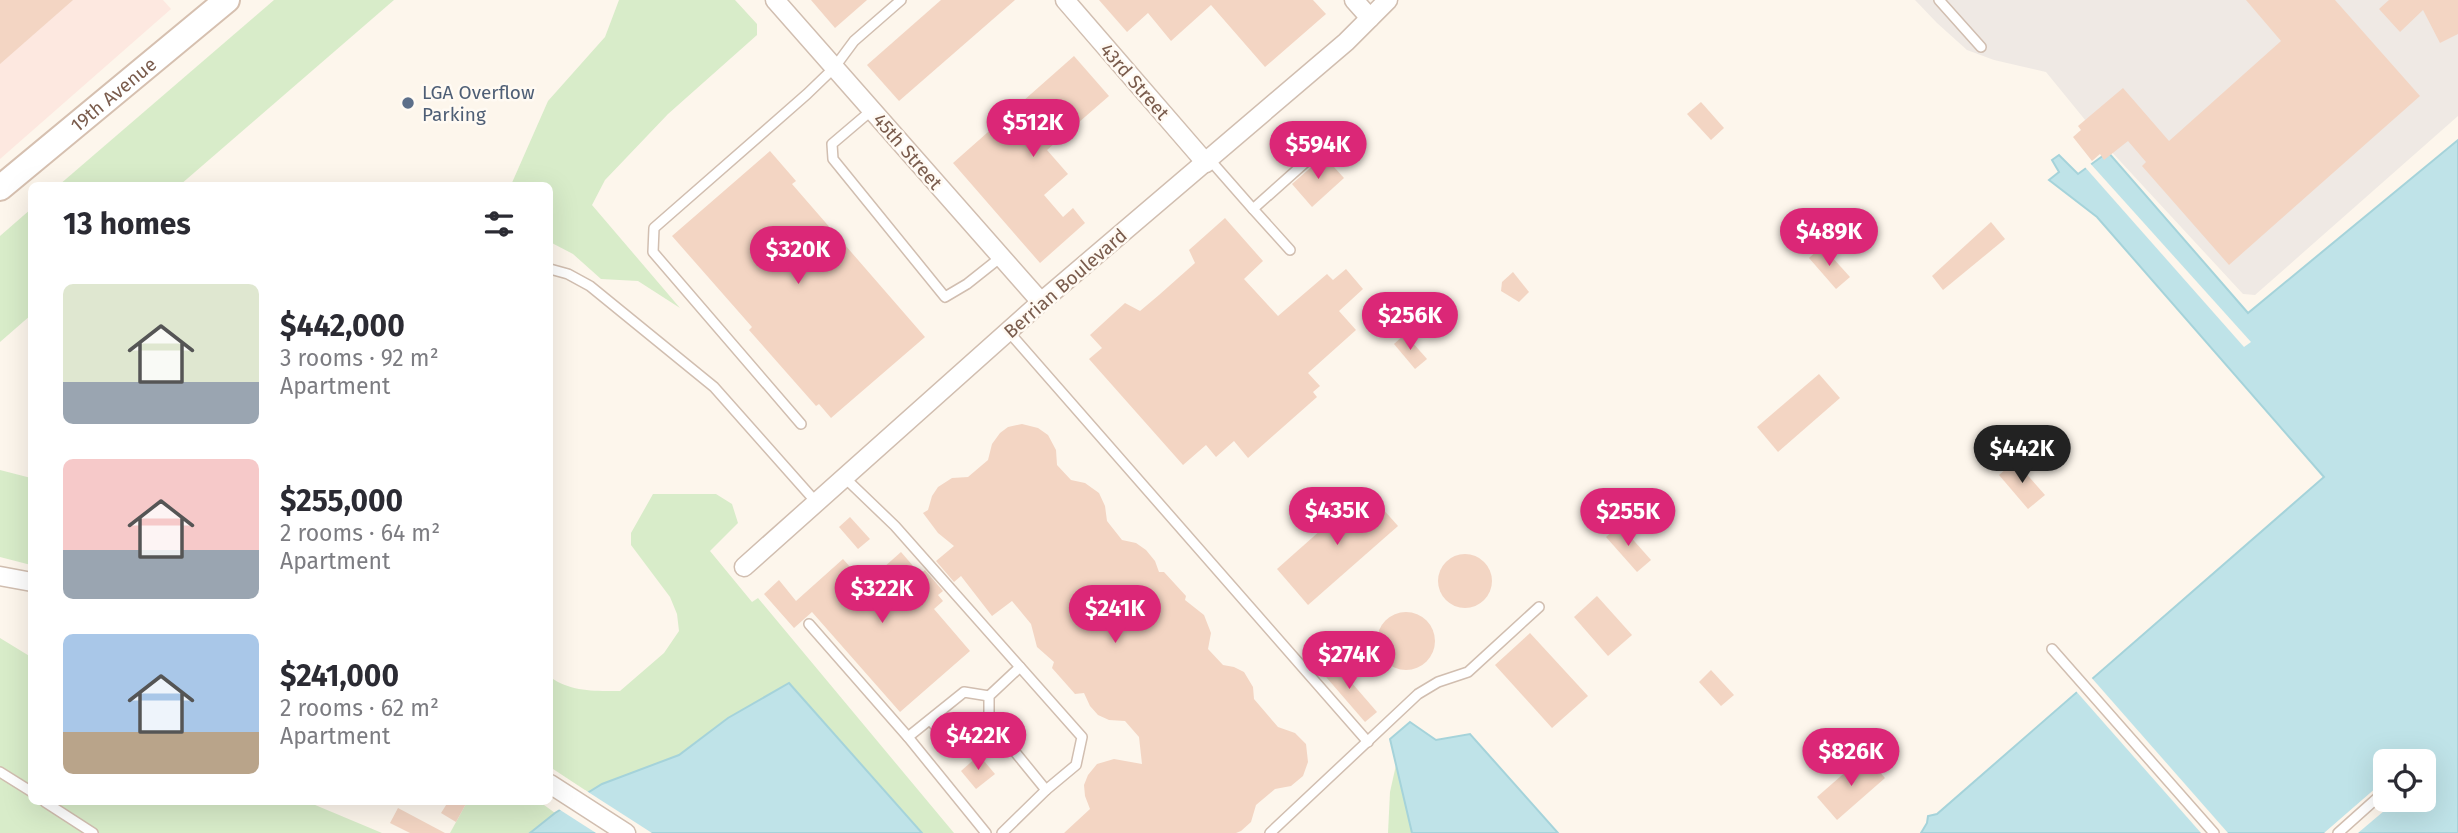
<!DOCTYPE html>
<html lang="en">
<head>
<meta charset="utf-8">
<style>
  body { margin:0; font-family:"Fira Sans",sans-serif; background:#f2f2f3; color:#2b2b33; height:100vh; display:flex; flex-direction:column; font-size:26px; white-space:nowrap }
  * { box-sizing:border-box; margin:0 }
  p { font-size:23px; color:#7c7c81 }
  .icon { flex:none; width:38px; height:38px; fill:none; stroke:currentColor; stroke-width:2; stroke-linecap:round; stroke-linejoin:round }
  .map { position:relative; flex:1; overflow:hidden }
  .sheet { position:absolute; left:28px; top:182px; width:525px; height:623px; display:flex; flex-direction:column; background:#fff; border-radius:10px; box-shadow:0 7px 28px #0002 }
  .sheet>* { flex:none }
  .tools { position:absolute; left:2373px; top:749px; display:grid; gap:14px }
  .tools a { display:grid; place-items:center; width:63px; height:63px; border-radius:10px; background:#fff; box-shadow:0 7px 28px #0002; font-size:35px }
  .price { position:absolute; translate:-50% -60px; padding:0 16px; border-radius:24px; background:#db2777; color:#fff; font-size:23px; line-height:46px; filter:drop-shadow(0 2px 4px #0008) }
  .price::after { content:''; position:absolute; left:50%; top:42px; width:21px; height:16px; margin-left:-10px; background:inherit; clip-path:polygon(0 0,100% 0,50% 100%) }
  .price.active { background:#222; color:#fff }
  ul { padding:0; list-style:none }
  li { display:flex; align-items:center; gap:21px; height:175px; padding:0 35px }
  li span { display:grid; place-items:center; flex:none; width:196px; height:140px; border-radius:10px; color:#555 }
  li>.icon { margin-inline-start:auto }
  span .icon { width:84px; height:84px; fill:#fffc; stroke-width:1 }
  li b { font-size:30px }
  h2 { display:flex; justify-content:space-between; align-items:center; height:84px; padding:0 35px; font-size:30px }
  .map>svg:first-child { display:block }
  .commercial { fill:#fde8e0 }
  .industrial { fill:#efe9e4 }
  .green { fill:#d8ecc9 }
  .water { fill:#bfe3e8; stroke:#a5d3da; stroke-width:2; fill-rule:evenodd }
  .pier { fill:#fdf6ec }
  .building { fill:#f3d5c3 }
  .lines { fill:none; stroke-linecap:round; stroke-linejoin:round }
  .lane-casing { stroke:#d1beb0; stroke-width:12 }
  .street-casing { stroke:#d1beb0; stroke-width:21 }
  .secondary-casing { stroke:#d6c0b0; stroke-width:28 }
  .lane { stroke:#fff; stroke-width:9 }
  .street { stroke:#fff; stroke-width:18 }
  .secondary { stroke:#fff; stroke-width:24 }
  .service-dot { fill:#5c6f8a; stroke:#fffaf3; stroke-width:2.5 }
  .labels { text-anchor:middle; stroke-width:5; stroke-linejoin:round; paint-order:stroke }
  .street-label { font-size:19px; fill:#7a5c4d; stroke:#fffaf3 }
  .service-label { font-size:19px; fill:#4e5e75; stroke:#fffaf3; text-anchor:start }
</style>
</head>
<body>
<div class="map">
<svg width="2458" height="833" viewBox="0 0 2458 833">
  <rect width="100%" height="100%" fill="#fdf6ec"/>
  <polygon class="commercial" points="0,0 163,0 171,9 0,159"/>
  <polygon class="industrial" points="1915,0 2458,0 2458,116 2255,295 2243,294 2108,148 2046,72 1994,60 1967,50 1937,23"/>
  <g class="green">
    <polygon points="274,0 394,0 180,185 59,185"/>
    <polygon points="619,0 735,0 757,24 757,35 668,114 605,180 592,205 680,308 638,281 601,279 573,254 550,242 550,186 511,185 548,101 605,37"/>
    <polygon points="31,209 31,315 0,342 0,236"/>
    <polygon points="0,470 31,478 31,565 0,557"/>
    <path d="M653 494H716L732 504 738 523 710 551 752 602 758 598 954 833H922L789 683 728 718 679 755 602 784 588 792 550 767V677C571 692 594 691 620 691L664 653 679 631 677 614 670 597 631 545V533Z"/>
    <polygon points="0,638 31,657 32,802 308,802 382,833 0,833"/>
    <polygon points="1396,765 1412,833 1388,833 1390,792"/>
    <polygon points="467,802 540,802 555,813 530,833 450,833"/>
  </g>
  <g class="water">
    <path d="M2458 140V833H1921L1927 823 1928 816 1937 814 2324 477 2097 217 2049 180 2059 172 2052 160 2059 155 2078 174 2108 152 2248 313ZM2385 761H2424V800H2385Z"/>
    <polygon points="789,683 922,833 530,833 555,813 602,784 679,755 728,718"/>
    <polygon points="1410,722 1436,740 1470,734 1558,833 1412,833 1390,739"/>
  </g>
  <g class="pier">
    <polygon points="2089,162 2251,342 2244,347 2084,166"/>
    <polygon points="2090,676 2228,833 2201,833 2075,690"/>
    <polygon points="2385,780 2385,800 2397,800 2358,833 2324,833"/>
    <polygon points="585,790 652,833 596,833 557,808"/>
  </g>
  <g class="building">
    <polygon points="0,0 73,0 0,64"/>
    <polygon points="811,0 867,0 835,28"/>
    <polygon points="941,0 1015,0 899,101 867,65"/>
    <polygon points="1099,0 1313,0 1326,14 1265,67 1211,5 1171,41 1148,13 1127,32"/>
    <polygon points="2246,0 2335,0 2420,96 2229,265 2142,166 2146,162 2128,141 2104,160 2100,154 2092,161 2073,137 2081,130 2078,126 2123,88 2169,141 2281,41"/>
    <polygon points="2389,0 2458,0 2458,34 2440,43 2423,10 2400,32 2379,9"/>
    <polygon points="1074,56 1109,96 1047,150 1068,174 1044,195 1063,217 1073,208 1085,223 1040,263 953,163"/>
    <polygon points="1701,102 1724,128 1711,140 1687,114"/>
    <polygon points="770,151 796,181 792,184 925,337 831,418 819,404 816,406 749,330 752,327 672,236"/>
    <polygon points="1324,156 1344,178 1312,207 1292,184"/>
    <polygon points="1225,218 1263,261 1244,279 1278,316 1327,274 1333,280 1346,269 1363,289 1339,311 1356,330 1308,373 1320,386 1313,392 1317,397 1248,458 1234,441 1216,457 1206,445 1183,465 1089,359 1102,348 1090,335 1125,303 1140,311 1159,295 1195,263 1189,250"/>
    <polygon points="1991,222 2005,239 1943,290 1932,276"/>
    <polygon points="1822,246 1850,277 1836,289 1809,258"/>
    <polygon points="1513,272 1529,292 1519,302 1501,291 1502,282"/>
    <polygon points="1405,334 1427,359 1415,369 1394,344"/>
    <polygon points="1819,374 1840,398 1778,452 1757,427"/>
    <polygon points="1022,424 1038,428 1048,435 1056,450 1057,465 1071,480 1085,483 1099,493 1105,506 1107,521 1122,540 1136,543 1146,550 1155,561 1159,572 1164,572 1186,596 1185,600 1204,615 1211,633 1208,649 1223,665 1234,667 1244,672 1253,687 1254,699 1278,727 1295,733 1306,744 1308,762 1303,776 1291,786 1275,789 1256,805 1251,822 1241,831 1236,833 1064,833 1090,809 1085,796 1084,785 1088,775 1097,764 1114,759 1142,764 1139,737 1125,721 1109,720 1098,715 1090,706 1084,693 1075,694 1052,668 1054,662 1037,647 1031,624 1012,601 992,616 961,576 954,582 936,561 954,546 938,533 923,513 928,510 932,496 938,487 952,478 968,477 988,460 992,444 1000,433 1008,427"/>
    <polygon points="2015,461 2045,495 2028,509 1999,475"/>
    <polygon points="1366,490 1398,526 1308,605 1277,569"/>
    <polygon points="850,517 870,539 858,549 839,527"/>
    <polygon points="1620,525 1651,560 1637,572 1606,537"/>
    <polygon points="901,552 920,574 925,570 943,591 938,595 943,601 934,609 970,651 900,712 812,612 794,628 764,594 779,580 796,601 843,559 865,584"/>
    <circle cx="1465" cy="581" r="27"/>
    <polygon points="1597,596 1632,635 1608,656 1574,617"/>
    <circle cx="1406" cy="641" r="29"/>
    <polygon points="1530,633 1588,696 1552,728 1495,665"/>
    <polygon points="1332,660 1377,712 1365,722 1320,670"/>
    <polygon points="1711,670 1734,695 1721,706 1699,682"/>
    <polygon points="979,755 995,774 976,789 961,771"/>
    <polygon points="1865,755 1885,778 1837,820 1817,797"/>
    <polygon points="448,802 467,802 456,822 441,813"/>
    <polygon points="398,808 445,833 410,833 390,823"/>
  </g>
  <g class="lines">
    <defs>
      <g id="lane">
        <polyline points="1939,0 1981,47"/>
        <polyline points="872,110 832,144 833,159 945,297 967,284 1001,257"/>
        <polyline points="1210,160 1253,209 1345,127"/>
        <polyline points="1253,209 1290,250"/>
        <polyline points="550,269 568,274 590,286 714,387 816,502"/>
        <polyline points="1008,331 1368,742"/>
        <polyline points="801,424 653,252 654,228 807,94 834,68 854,41 901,0"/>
        <polyline points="844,477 895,526 1020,667 989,696 989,720 954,747 930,720"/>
        <polyline points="809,624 908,737 986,833"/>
        <polyline points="2052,649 2214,833"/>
        <polyline points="1020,667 1082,737 1076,765 1046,790"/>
        <polyline points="989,720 1046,790 1002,833"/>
        <polyline points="908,737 964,692 989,696"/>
        <polyline points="0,772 32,792"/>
        <polyline points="45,802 93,833"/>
        <polyline points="1270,833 1418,694 1438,682 1468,672 1539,607"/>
        <polyline points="2338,833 2385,791"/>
      </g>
      <g id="street">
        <polyline points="775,0 1041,302"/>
        <polyline points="1065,0 1206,163"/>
        <polyline points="1354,0 1370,18"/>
        <polyline points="744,567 1041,302 1346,42 1388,0"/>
        <polyline points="0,576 32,582"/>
        <polyline points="550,784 626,833"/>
      </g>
      <g id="secondary">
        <path id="s1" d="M0 188 227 0"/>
      </g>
    </defs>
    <use href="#lane" class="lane-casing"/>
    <use href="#street" class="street-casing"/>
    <use href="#secondary" class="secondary-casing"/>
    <use href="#lane" class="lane"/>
    <use href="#street" class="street"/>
    <use href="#secondary" class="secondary"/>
  </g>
  <circle class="service-dot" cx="408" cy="103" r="7"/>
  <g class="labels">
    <g class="street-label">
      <text transform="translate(1135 81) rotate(49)" y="7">43rd Street</text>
      <text dy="7" stroke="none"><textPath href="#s1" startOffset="147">19th Avenue</textPath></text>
      <text transform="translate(908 151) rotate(49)" y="7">45th Street</text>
      <text transform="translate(1065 283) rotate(-41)" y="7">Berrian Boulevard</text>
    </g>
    <g class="service-label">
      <text x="422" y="99">LGA Overflow<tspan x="422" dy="22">Parking</tspan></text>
    </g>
  </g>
</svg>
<div class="tools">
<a><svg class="icon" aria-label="locate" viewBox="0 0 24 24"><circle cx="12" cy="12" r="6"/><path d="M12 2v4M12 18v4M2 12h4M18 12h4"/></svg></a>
</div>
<b class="price" style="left:1033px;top:159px">$512K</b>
<b class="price" style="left:1318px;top:181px">$594K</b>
<b class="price" style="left:1829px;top:268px">$489K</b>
<b class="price" style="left:798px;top:286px">$320K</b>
<b class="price" style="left:1410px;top:352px">$256K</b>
<b class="price active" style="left:2022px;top:485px">$442K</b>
<b class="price" style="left:1337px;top:547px">$435K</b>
<b class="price" style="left:1628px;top:548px">$255K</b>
<b class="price" style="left:882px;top:625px">$322K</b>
<b class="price" style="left:1115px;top:645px">$241K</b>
<b class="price" style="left:1349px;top:691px">$274K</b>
<b class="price" style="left:978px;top:772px">$422K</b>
<b class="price" style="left:1851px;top:788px">$826K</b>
<section class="sheet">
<h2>13 homes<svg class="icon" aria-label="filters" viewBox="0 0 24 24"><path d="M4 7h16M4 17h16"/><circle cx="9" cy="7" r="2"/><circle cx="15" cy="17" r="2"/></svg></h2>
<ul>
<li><span style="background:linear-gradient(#dfe7d0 70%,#9aa5b1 0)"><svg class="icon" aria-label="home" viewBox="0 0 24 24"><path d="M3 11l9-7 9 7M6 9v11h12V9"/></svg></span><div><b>$442,000</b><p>3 rooms · 92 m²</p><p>Apartment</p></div></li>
<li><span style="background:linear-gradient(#f6c9c9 65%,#9aa5b1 0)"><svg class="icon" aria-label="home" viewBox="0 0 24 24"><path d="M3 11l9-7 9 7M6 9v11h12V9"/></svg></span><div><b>$255,000</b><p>2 rooms · 64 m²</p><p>Apartment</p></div></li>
<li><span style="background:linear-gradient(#a9c7e8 70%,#b9a48a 0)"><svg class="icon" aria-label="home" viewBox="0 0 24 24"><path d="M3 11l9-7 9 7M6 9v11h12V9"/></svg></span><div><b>$241,000</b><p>2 rooms · 62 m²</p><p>Apartment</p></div></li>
</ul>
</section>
</div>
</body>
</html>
